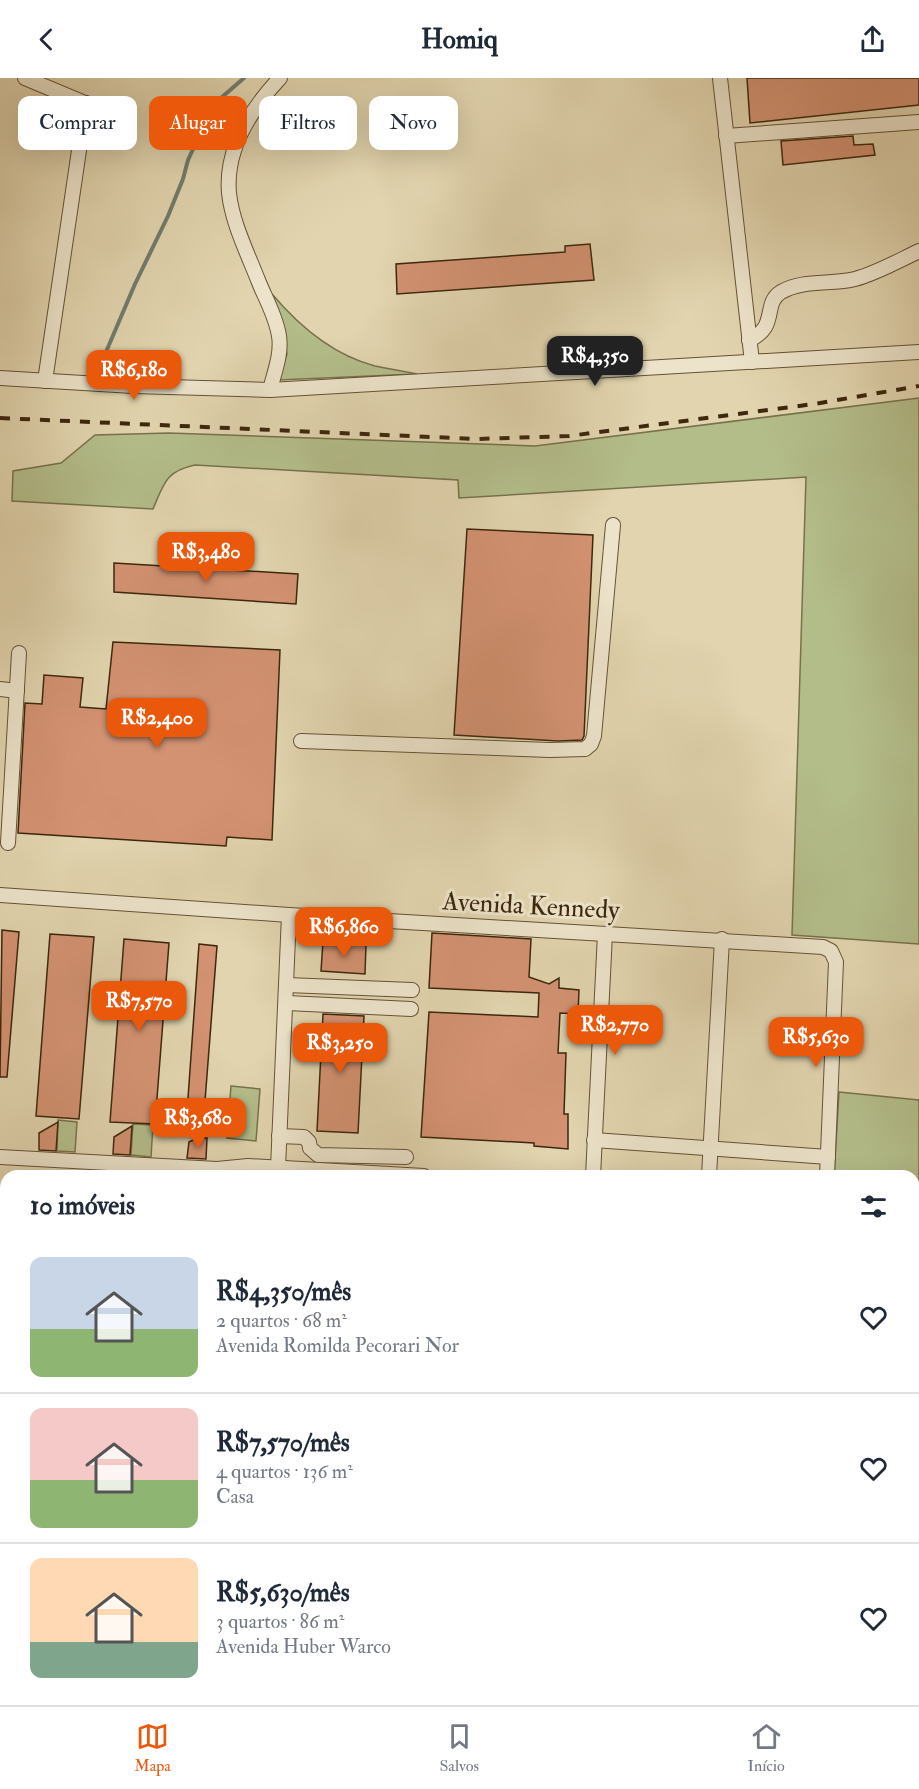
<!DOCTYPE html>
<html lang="pt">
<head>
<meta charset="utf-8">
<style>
  body { margin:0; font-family:"IM FELL Double Pica",serif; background:#f2f2f3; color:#1f2937; height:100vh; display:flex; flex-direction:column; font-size:22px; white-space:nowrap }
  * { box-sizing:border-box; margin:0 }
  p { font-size:20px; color:#747a83 }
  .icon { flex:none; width:33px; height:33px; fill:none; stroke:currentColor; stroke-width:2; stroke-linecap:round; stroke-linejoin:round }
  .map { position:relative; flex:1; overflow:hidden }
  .side { position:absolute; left:0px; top:1092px; width:920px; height:536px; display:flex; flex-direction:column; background:#fff; border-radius:18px 18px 0 0; box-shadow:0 6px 24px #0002 }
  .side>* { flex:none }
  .banner { position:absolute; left:18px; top:18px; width:600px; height:54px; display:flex; gap:12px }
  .price { position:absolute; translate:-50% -51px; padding:0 14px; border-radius:12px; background:#ea580c; color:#fff; font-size:20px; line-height:39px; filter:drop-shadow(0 2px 3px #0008) }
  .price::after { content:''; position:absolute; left:50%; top:36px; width:18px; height:14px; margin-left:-9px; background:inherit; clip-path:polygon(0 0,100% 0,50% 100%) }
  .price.selected { background:#222; color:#fff }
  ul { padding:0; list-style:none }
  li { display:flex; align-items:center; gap:18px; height:150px; padding:0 30px }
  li+li { border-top:2px solid #e0e1e3 }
  li span { display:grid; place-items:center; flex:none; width:168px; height:120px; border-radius:12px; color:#555 }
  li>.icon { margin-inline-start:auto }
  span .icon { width:72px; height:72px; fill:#fffc; stroke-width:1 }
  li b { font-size:26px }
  h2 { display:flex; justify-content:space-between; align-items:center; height:72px; padding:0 30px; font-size:26px }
  .tag { padding:0 21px; border-radius:12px; background:#fff; box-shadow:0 6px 24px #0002; font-size:21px; line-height:54px }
  .tag.selected { background:#ea580c; color:#fff }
  header { display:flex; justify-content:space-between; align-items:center; height:78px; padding:0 30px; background:#fff; font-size:27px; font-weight:800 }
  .tab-bar { display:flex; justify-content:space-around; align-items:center; height:84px; border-top:2px solid #e0e1e3; background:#fff; font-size:16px; color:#747a83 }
  .tab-bar a { display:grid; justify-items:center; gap:3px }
  .tab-bar .selected { color:#ea580c }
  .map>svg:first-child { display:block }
  .green { fill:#b3bd8a; stroke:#78724c; stroke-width:1.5 }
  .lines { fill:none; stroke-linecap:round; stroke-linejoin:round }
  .stream { stroke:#727d6e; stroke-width:4 }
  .building { fill:#d39272; stroke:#3d270d; stroke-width:1.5 }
  .minor-casing { stroke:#665235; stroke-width:16 }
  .path { stroke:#3d270d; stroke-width:2; stroke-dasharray:4.5 3; stroke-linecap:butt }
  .minor { stroke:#ece3ca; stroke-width:14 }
  .rail { stroke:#3d270d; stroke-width:4; stroke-dasharray:10 10; stroke-linecap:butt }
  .labels { text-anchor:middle; stroke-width:6; stroke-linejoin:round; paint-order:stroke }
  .street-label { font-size:26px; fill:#3d270d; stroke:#ece3ca }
</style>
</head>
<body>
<header><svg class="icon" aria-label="back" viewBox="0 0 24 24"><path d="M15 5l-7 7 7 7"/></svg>Homiq<svg class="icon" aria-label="share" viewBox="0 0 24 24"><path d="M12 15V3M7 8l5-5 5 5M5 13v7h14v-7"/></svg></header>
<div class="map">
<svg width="919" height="1627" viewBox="0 0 919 1627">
  <rect width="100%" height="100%" fill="#e1d4ae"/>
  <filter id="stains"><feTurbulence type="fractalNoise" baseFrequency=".00333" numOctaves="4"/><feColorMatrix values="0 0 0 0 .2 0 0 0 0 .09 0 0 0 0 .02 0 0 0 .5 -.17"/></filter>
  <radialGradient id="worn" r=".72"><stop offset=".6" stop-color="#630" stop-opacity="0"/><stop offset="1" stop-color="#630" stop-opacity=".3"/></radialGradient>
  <g class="green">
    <path d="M272 216C299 248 333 277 375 288 389 291 403 293 417 296L278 302 287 276 280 239Z"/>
    <path d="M919 320V866L792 857 806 399 459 420 458 402 195 387C166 393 164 405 153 431L12 423 13 393 61 385 95 357 169 355 535 368Z"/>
    <polygon points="231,1008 260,1011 256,1063 227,1060"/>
    <polygon points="839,1014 919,1022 919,1627 266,1627 271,1622 914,1622 914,1098 834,1098"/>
    <polygon points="58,1042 77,1044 75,1074 57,1073"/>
    <polygon points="133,1046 153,1047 151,1079 131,1077"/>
  </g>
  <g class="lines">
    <polyline class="stream" points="97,295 135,206 168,138 183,101 188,82 214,26 244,0"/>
  </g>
  <g class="building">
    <polygon points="747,0 919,0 919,27 750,45"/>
    <polygon points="853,58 854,67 873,66 875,77 783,87 781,63"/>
    <polygon points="590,166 594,202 397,216 396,186 565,174 565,168"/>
    <polygon points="467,451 593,457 584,658 582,662 558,663 454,657"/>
    <polygon points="114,485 298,496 296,526 114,514"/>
    <polygon points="113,564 280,572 272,762 227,759 226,768 18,755 25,625 42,626 44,597 83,600 80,629 106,631"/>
    <polygon points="2,852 19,854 7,999 0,999"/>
    <polygon points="432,855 531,861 529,899 549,906 559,900 559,910 579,912 578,936 560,935 558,975 566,975 564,1036 568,1036 568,1071 534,1068 534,1065 421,1059 429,934 538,939 539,915 429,910"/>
    <polygon points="50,856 94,859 79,1041 36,1038"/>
    <polygon points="124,861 169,865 155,1046 110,1044"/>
    <polygon points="323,863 366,866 365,896 321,893"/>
    <polygon points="199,866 217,868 203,1049 186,1048"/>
    <polygon points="323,936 364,938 358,1055 317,1053"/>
    <polygon points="58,1044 56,1073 39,1072 39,1055"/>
    <polygon points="132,1048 130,1077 113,1076 114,1059"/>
    <polygon points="197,1060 207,1060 206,1081 187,1080 189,1064"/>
  </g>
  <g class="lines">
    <defs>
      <g id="minor">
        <polyline points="25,0 111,36"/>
        <polyline points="720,0 752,284"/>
        <polyline points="726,58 919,44"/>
        <path d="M749 262C779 249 762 226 781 214 803 201 831 207 855 201 877 195 898 183 919 173"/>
        <polyline points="0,300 133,308 270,312 919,274"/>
        <polyline points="45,303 86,25"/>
        <path d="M270 312C274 295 282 276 279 258 276 238 265 220 258 202 247 174 232 144 229 115 225 71 252 30 280 0"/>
        <polyline points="0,611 17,613"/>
        <polyline points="301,663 550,672 585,671 591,666 594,658 613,447"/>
        <polyline points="8,765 19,575"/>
        <polyline points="0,817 289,837 823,869 831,873 836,884 827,1098"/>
        <polyline points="287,907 412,912"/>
        <polyline points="287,925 411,931"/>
        <polyline points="279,1058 304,1059 309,1064 310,1070 318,1077 406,1079"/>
        <polyline points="594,1062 828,1079"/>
        <polyline points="0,1079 217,1091 248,1088 424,1098"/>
        <polyline points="278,1090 289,837"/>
        <polyline points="593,1098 605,856"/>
        <polyline points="709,1098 722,861"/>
        <polyline points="0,1320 6,1320"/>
        <polyline points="0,1560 6,1560"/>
      </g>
    </defs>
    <use href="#minor" class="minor-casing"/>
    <g class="path">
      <polyline points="914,1508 919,1509"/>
      <polyline points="801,1627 802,1622"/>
    </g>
    <use href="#minor" class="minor"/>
    <polyline class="rail" points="0,340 477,361 569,358 814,326 919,308"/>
  </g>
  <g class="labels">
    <g class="street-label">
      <text transform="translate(531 827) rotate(3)" y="9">Avenida Kennedy</text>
    </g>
  </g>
  <rect width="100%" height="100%" filter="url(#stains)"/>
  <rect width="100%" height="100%" fill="url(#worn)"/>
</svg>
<b class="price selected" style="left:595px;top:309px">R$4,350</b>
<b class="price" style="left:134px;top:323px">R$6,180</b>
<b class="price" style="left:206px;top:505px">R$3,480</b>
<b class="price" style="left:157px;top:671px">R$2,400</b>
<b class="price" style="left:344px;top:880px">R$6,860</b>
<b class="price" style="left:139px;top:954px">R$7,570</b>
<b class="price" style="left:615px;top:978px">R$2,770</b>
<b class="price" style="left:816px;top:990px">R$5,630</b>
<b class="price" style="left:340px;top:996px">R$3,250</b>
<b class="price" style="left:198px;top:1071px">R$3,680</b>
<div class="banner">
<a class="tag">Comprar</a>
<a class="tag selected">Alugar</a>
<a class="tag">Filtros</a>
<a class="tag">Novo</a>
</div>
<section class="side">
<h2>10 imóveis<svg class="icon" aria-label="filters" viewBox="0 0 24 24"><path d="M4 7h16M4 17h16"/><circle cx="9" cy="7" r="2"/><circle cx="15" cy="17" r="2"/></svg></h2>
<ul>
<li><span style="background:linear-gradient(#c9d6e8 60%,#8fb573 0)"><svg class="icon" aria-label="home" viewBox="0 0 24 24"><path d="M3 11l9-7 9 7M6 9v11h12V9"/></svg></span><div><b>R$4,350/mês</b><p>2 quartos · 68 m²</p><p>Avenida Romilda Pecorari Nor</p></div><svg class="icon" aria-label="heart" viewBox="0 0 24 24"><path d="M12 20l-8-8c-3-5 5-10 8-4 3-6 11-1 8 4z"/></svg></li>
<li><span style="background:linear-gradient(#f6c9c9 60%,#8fb573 0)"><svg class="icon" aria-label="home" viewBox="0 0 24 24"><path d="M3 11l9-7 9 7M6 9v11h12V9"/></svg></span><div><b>R$7,570/mês</b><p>4 quartos · 136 m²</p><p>Casa</p></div><svg class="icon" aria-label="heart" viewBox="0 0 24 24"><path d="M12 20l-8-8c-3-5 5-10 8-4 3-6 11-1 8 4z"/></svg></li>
<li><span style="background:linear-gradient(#ffd9b3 70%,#7fa58c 0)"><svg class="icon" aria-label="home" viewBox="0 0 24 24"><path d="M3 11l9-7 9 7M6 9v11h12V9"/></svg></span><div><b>R$5,630/mês</b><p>3 quartos · 86 m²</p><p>Avenida Huber Warco</p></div><svg class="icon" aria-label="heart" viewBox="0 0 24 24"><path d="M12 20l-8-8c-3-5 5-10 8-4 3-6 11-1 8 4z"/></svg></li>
</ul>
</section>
</div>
<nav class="tab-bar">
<a class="selected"><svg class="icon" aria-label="map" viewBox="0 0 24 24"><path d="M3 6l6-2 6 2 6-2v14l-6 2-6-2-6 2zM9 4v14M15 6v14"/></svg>Mapa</a>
<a><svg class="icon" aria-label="saved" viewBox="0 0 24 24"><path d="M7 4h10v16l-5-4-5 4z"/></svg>Salvos</a>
<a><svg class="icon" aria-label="home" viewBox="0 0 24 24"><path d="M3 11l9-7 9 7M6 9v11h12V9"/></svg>Início</a>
</nav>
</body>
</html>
